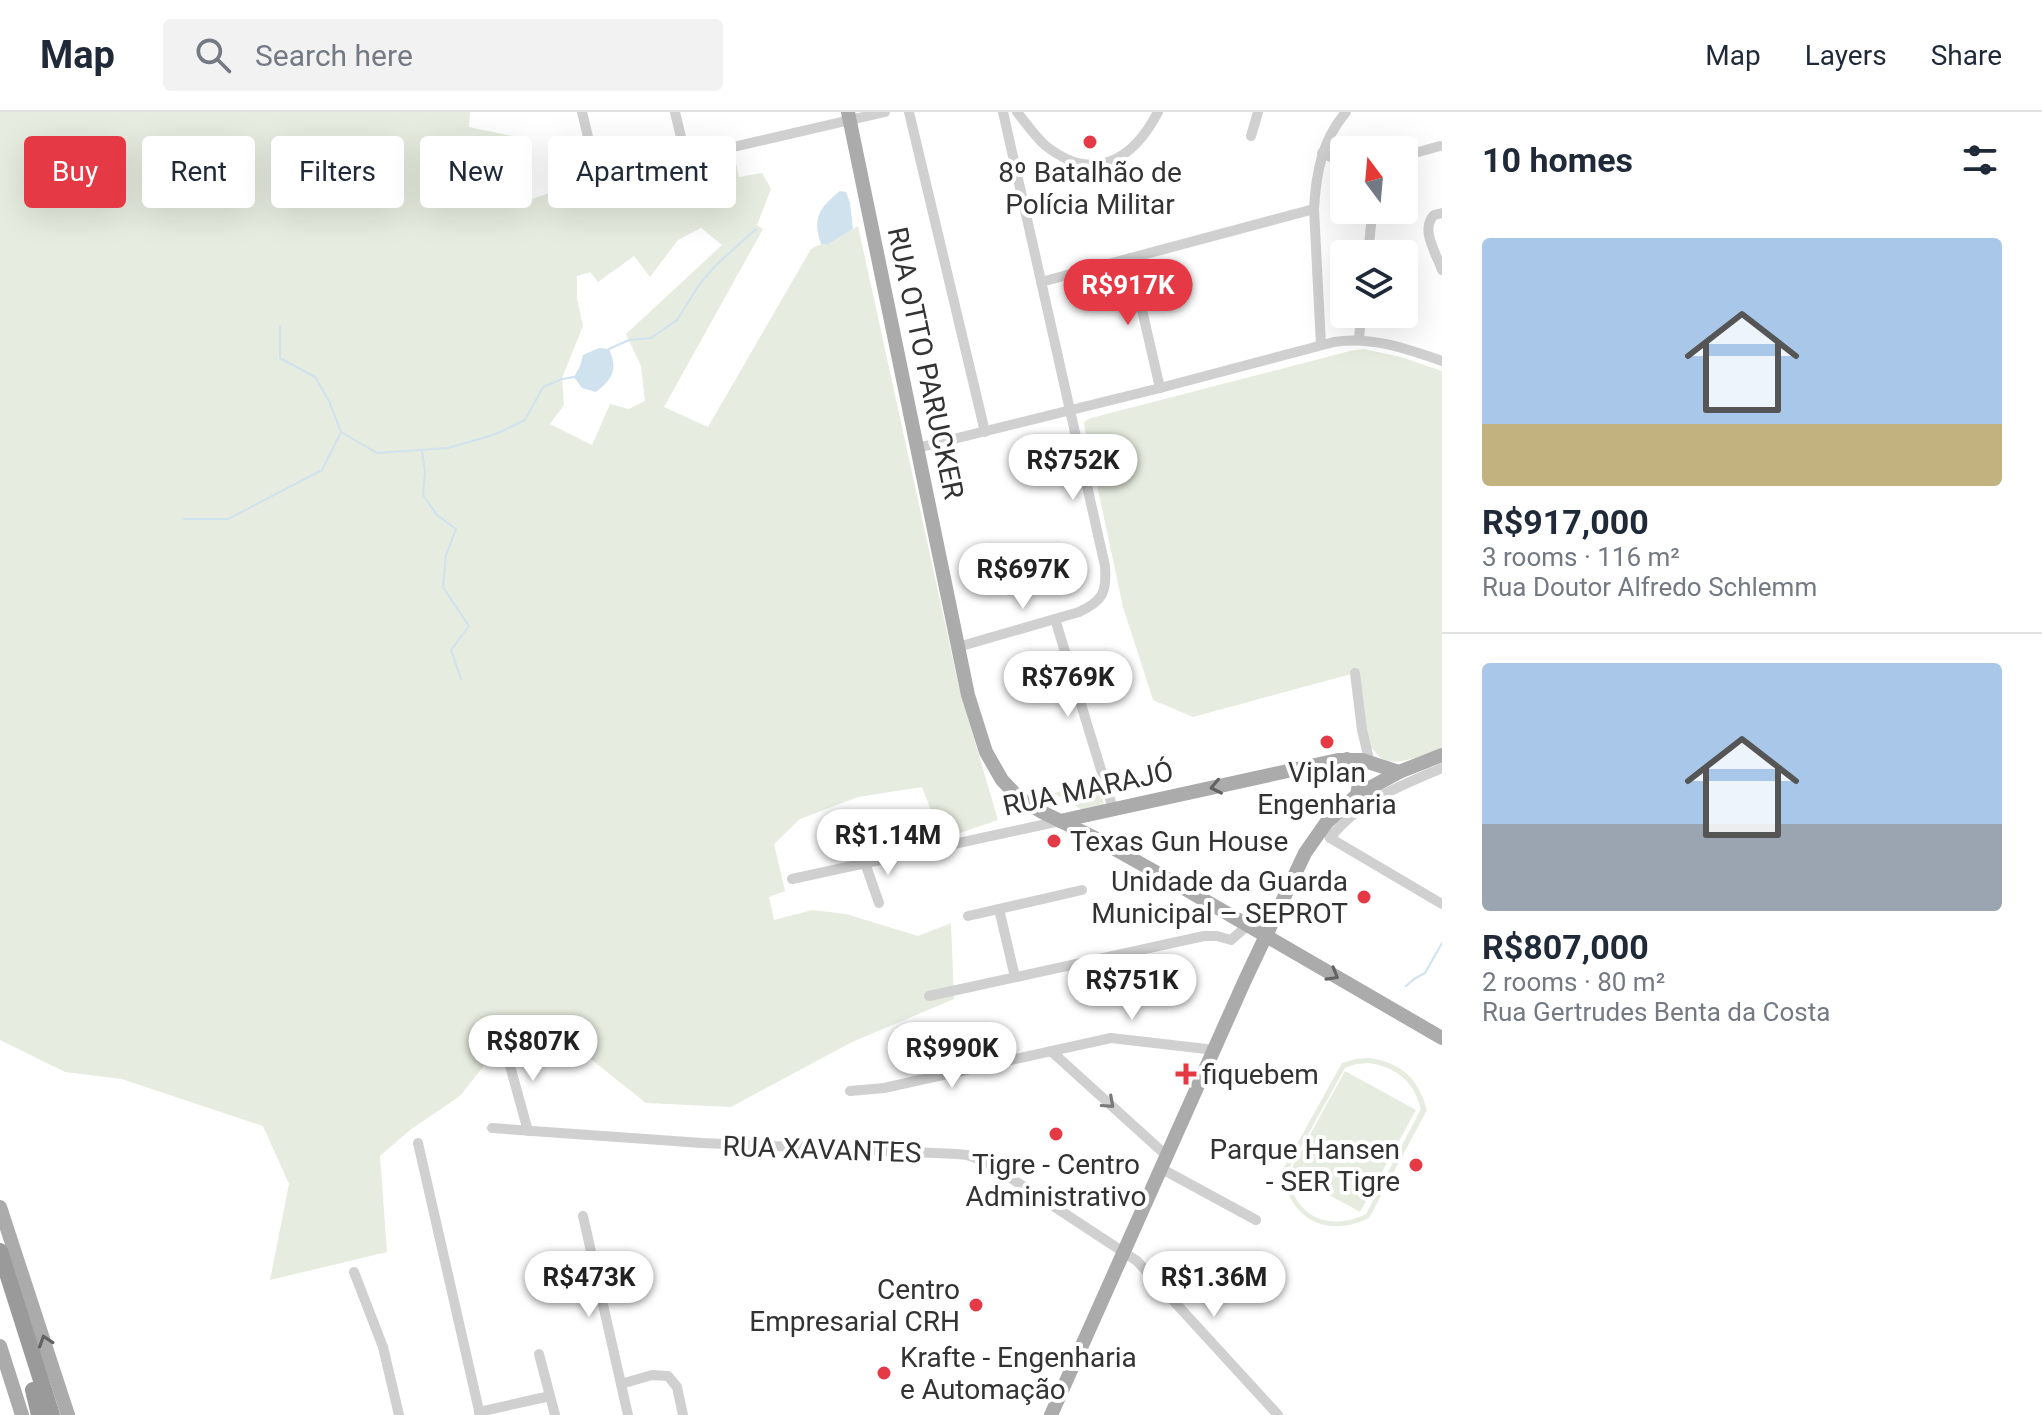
<!DOCTYPE html>
<html lang="en">
<head>
<meta charset="utf-8">
<style>
  body { margin:0; font-family:Roboto,sans-serif; background:#f2f2f3; color:#1f2937; height:100vh; display:flex; flex-direction:column; font-size:30px; white-space:nowrap }
  * { box-sizing:border-box; margin:0 }
  p { font-size:26px; color:#747a83 }
  .icon { flex:none; width:44px; height:44px; fill:none; stroke:currentColor; stroke-width:2; stroke-linecap:round; stroke-linejoin:round }
  .map { position:relative; flex:1; overflow:hidden }
  .drawer { display:flex; flex-direction:column; background:#fff; width:600px }
  .drawer>* { flex:none }
  .banner { position:absolute; left:24px; top:24px; width:760px; height:72px; display:flex; gap:16px }
  .needle { width:52px; rotate:344deg }
  .fabs { position:absolute; left:1330px; top:24px; display:grid; gap:16px }
  .fabs a { display:grid; place-items:center; width:88px; height:88px; border-radius:8px; background:#fff; box-shadow:0 8px 32px #0002; font-size:40px }
  .price { position:absolute; translate:-50% -68px; padding:0 18px; border-radius:28px; background:#fff; color:#222; font-size:26px; line-height:52px; filter:drop-shadow(0 2px 4px #0008) }
  .price::after { content:''; position:absolute; left:50%; top:48px; width:24px; height:18px; margin-left:-12px; background:inherit; clip-path:polygon(0 0,100% 0,50% 100%) }
  .price.on { background:#e63946; color:#fff }
  ul { padding:0; list-style:none }
  li { display:grid; align-content:center; gap:16px; height:424px; padding:0 40px }
  li+li { border-top:2px solid #e0e1e3 }
  li span { display:grid; place-items:center; height:248px; border-radius:8px; color:#555 }
  li>.icon { margin-inline-start:auto }
  span .icon { width:144px; height:144px; fill:#fffc; stroke-width:1 }
  li b { font-size:34px }
  h2 { display:flex; justify-content:space-between; align-items:center; height:96px; padding:0 40px; font-size:34px }
  .chip { padding:0 28px; border-radius:8px; background:#fff; box-shadow:0 8px 32px #0002; font-size:28px; line-height:72px }
  .chip.on { background:#e63946; color:#fff }
  header { display:flex; align-items:center; gap:48px; box-sizing:border-box; height:112px; padding:0 40px; background:#fff; border-bottom:2px solid #e0e1e3 }
  header strong { font-size:38px }
  nav { display:flex; gap:44px; margin-inline-start:auto; font-size:28px }
  .search { width:560px; height:72px; background:#f2f2f3; display:flex; align-items:center; gap:20px; box-sizing:border-box; padding:0 28px; border-radius:8px; color:#747a83; font-size:30px }
  main { display:flex; flex:1; min-height:0 }
  .map>svg:first-child { display:block }
  .green { fill:#e6ecdf; fill-rule:evenodd }
  .water { fill:#cfe2ee }
  .lines { fill:none; stroke-linecap:round; stroke-linejoin:round }
  .stream { stroke:#cfe2ee; stroke-width:2 }
  .minor { stroke:#d0d0d0; stroke-width:10 }
  .major { stroke:#ababab; stroke-width:14 }
  .highway { stroke:#9a9a9a; stroke-width:16 }
  .oneway { stroke:#636363 }
  .oneway2 { stroke:#7a7a7a }
  .poi-dot { fill:#e63946; stroke:#fff; stroke-width:3 }
  .labels { text-anchor:middle; stroke-width:8; stroke-linejoin:round; paint-order:stroke }
  .poi-label { font-size:28px; fill:#333; stroke:#fff }
  .street-label { font-size:28px; fill:#333; stroke:#fff }
</style>
</head>
<body>
<header>
<strong>Map</strong>
<div class="search"><svg class="icon" aria-label="search" viewBox="0 0 24 24"><circle cx="10" cy="10" r="6"/><path d="M15 15l6 6"/></svg>Search here</div>
<nav><a>Map</a><a>Layers</a><a>Share</a></nav>
</header>
<main>
<div class="map">
<svg width="1442" height="1303" viewBox="0 0 1442 1303">
  <rect width="100%" height="100%" fill="#fff"/>
  <g class="green">
    <path d="M0 0H470L469 15 513 24 532 87 587 68 595 77 734 42 739 65 762 61 771 77 757 113 763 117 664 295 708 315 811 137 821 132 827 133 858 114 959 575 998 708 942 727 922 675 858 685 800 707 774 732 785 779 769 785 774 808 812 798 846 802 918 824 951 811 954 887 852 930 731 995 646 991 548 913 504 928 460 984 410 1018 380 1044 387 1140 270 1168 289 1072 263 1014 122 967 65 960 0 928ZM701 116 722 133 626 222 641 254 645 289 629 297 610 292 592 333 550 312 564 293 562 266 583 214 577 186V164L590 160 598 170 634 144 650 165 678 128Z"/>
    <path d="M1364 237 1401 245 1442 259V637C1428 642 1394 656 1381 646 1378 644 1375 639 1372 636H1366L1355 561 1193 605 1153 588 1123 495 1084 312 1085 309 1091 306 1350 239Z"/>
    <polygon points="1099,671 1104,693 1082,698 1054,681"/>
    <path d="M1369 946C1402 951 1418 966 1427 998L1369 1106C1326 1127 1289 1107 1282 1059L1342 951 1356 947ZM1369 951C1397 955 1414 970 1421 997L1366 1102C1327 1121 1293 1103 1287 1060L1345 956 1356 952Z"/>
    <polygon points="1345,959 1416,998 1360,1100 1289,1061"/>
  </g>
  <g class="water">
    <path d="M840 79 846 80 850 91 853 117 827 133 821 132C812 106 819 96 840 79Z"/>
    <path d="M599 236 609 237C618 257 613 267 596 280L582 276 574 265 580 254 583 243Z"/>
  </g>
  <g class="lines">
    <g class="stream">
      <polyline points="280,215 280,246 315,265 329,289 341,320 377,341 448,336 496,322 525,308 543,275 562,267 574,265"/>
      <polyline points="609,237 629,228 651,226 677,208 699,173 716,153 756,117"/>
      <polyline points="422,340 425,360 423,383 437,403 456,417 446,443 443,475 469,514 451,538 461,567"/>
      <polyline points="184,407 228,407 322,358 340,322"/>
      <polyline points="1406,874 1414,867 1425,861 1442,831"/>
    </g>
    <g class="minor">
      <polyline points="582,0 598,66 885,0"/>
      <polyline points="675,0 686,46"/>
      <polyline points="909,0 985,320"/>
      <path d="M1017 0C1026 11 1035 25 1046 34 1094 72 1133 48 1158 0"/>
      <polyline points="1251,24 1258,0"/>
      <polyline points="1322,41 1344,51"/>
      <polyline points="1404,44 1440,34"/>
      <path d="M1442 101 1434 103C1420 117 1436 141 1442 158"/>
      <polyline points="1368,142 1371,113"/>
      <polyline points="1130,146 1160,276"/>
      <polyline points="1041,170 1314,97"/>
      <polyline points="1359,228 1361,202"/>
      <path d="M1321 233 1314 97C1316 61 1322 28 1346 0"/>
      <path d="M917 336 1160 276 1334 230C1372 224 1407 237 1442 249"/>
      <polyline points="1055,507 1113,697"/>
      <path d="M958 535 1079 500C1103 489 1107 480 1105 454L1003 0"/>
      <polyline points="1355,561 1362,618 1370,651"/>
      <polyline points="1326,711 1330,726 1442,792"/>
      <path d="M1330 726C1359 689 1400 674 1442 656"/>
      <polyline points="865,751 879,791"/>
      <polyline points="792,767 1060,709"/>
      <polyline points="999,797 1015,865"/>
      <polyline points="968,804 1082,778"/>
      <polyline points="929,884 1204,824 1217,824 1231,828 1247,814"/>
      <polyline points="504,932 528,1019"/>
      <polyline points="1051,939 1167,1044"/>
      <polyline points="850,979 884,976 1111,926 1215,938"/>
      <polyline points="492,1016 702,1031 957,1042 967,1043 985,1049 1137,1149 1278,1303"/>
      <polyline points="418,1031 480,1303"/>
      <polyline points="1162,1057 1256,1108"/>
      <polyline points="583,1104 628,1303"/>
      <polyline points="354,1160 383,1235 399,1303"/>
      <polyline points="539,1242 555,1303"/>
      <polyline points="621,1272 652,1263 668,1264 677,1275 683,1303"/>
      <polyline points="479,1300 550,1284"/>
    </g>
    <g class="major">
      <polyline points="848,0 968,583 986,640 1002,668 1019,686 1042,700 1095,726 1161,763 1442,926"/>
      <path d="M1347 647C1359 658 1361 667 1357 683"/>
      <polyline points="1060,709 1338,648 1362,648 1399,660"/>
      <polyline points="0,1095 68,1303"/>
      <polyline points="0,1234 22,1303"/>
      <polyline points="1051,1303 1245,868 1305,741 1326,711 1357,683 1399,660 1442,643"/>
    </g>
    <g class="highway">
      <polyline points="0,1139 52,1303"/>
      <polyline points="33,1278 39,1303"/>
    </g>
  </g>
  <defs><path id="oneway-chevron" d="M-2-3.5L2.5 0L-2 3.5" fill="none" stroke-width="1.6" stroke-linecap="round" stroke-linejoin="round" transform="scale(2)"/></defs>
  <g class="oneway">
    <use href="#oneway-chevron" transform="translate(1216 675) rotate(168)"/>
    <use href="#oneway-chevron" transform="translate(1333 863) rotate(30)"/>
    <use href="#oneway-chevron" transform="translate(45 1229) rotate(-108)"/>
  </g>
  <use class="oneway2" href="#oneway-chevron" transform="translate(1109 991) rotate(42)"/>
  <g class="poi-dot">
    <circle cx="1090" cy="30" r="8"/>
    <circle cx="1327" cy="630" r="8"/>
    <circle cx="1054" cy="729" r="8"/>
    <circle cx="1364" cy="785" r="8"/>
    <path d="M1182 950h8v8h8v8h-8v8h-8v-8h-8v-8h8z"/>
    <circle cx="1056" cy="1022" r="8"/>
    <circle cx="1416" cy="1053" r="8"/>
    <circle cx="976" cy="1193" r="8"/>
    <circle cx="884" cy="1261" r="8"/>
  </g>
  <g class="labels">
    <g class="poi-label">
      <text x="1090" y="70">8º Batalhão de<tspan x="1090" dy="32">Polícia Militar</tspan></text>
      <text x="1327" y="670">Viplan<tspan x="1327" dy="32">Engenharia</tspan></text>
      <text x="1070" y="739" text-anchor="start">Texas Gun House</text>
      <text x="1348" y="779" text-anchor="end">Unidade da Guarda<tspan x="1348" dy="32">Municipal – SEPROT</tspan></text>
      <text x="1202" y="972" text-anchor="start">fiquebem</text>
      <text x="1400" y="1047" text-anchor="end">Parque Hansen<tspan x="1400" dy="32">- SER Tigre</tspan></text>
      <text x="1056" y="1062">Tigre - Centro<tspan x="1056" dy="32">Administrativo</tspan></text>
      <text x="960" y="1187" text-anchor="end">Centro<tspan x="960" dy="32">Empresarial CRH</tspan></text>
      <text x="900" y="1255" text-anchor="start">Krafte - Engenharia<tspan x="900" dy="32">e Automação</tspan></text>
    </g>
    <g class="street-label">
      <text transform="translate(926 251) rotate(78)" y="10">RUA OTTO PARUCKER</text>
      <text transform="translate(1088 676) rotate(-12)" y="10">RUA MARAJÓ</text>
      <text transform="translate(822 1037) rotate(2)" y="10">RUA XAVANTES</text>
    </g>
  </g>
</svg>
<div class="fabs">
<a><svg class="needle" viewBox="-14 -14 28 28"><path d="M0-13l5 13h-10z" fill="#e53935"/><path d="M0 13l5-13h-10z" fill="#747a83"/></svg></a>
<a><svg class="icon" aria-label="layers" viewBox="0 0 24 24"><path d="M12 4l9 5-9 5-9-5zM3 14l9 5 9-5"/></svg></a>
</div>
<b class="price on" style="left:1128px;top:215px">R$917K</b>
<b class="price" style="left:1073px;top:390px">R$752K</b>
<b class="price" style="left:1023px;top:499px">R$697K</b>
<b class="price" style="left:1068px;top:607px">R$769K</b>
<b class="price" style="left:888px;top:765px">R$1.14M</b>
<b class="price" style="left:1132px;top:910px">R$751K</b>
<b class="price" style="left:533px;top:971px">R$807K</b>
<b class="price" style="left:952px;top:978px">R$990K</b>
<b class="price" style="left:589px;top:1207px">R$473K</b>
<b class="price" style="left:1214px;top:1207px">R$1.36M</b>
<div class="banner">
<a class="chip on">Buy</a>
<a class="chip">Rent</a>
<a class="chip">Filters</a>
<a class="chip">New</a>
<a class="chip">Apartment</a>
</div>
</div>
<section class="drawer">
<h2>10 homes<svg class="icon" aria-label="filters" viewBox="0 0 24 24"><path d="M4 7h16M4 17h16"/><circle cx="9" cy="7" r="2"/><circle cx="15" cy="17" r="2"/></svg></h2>
<ul>
<li><span style="background:linear-gradient(#a9c7e8 75%,#c2b280 0)"><svg class="icon" aria-label="home" viewBox="0 0 24 24"><path d="M3 11l9-7 9 7M6 9v11h12V9"/></svg></span><div><b>R$917,000</b><p>3 rooms · 116 m²</p><p>Rua Doutor Alfredo Schlemm</p></div></li>
<li><span style="background:linear-gradient(#a9c7e8 65%,#9aa5b1 0)"><svg class="icon" aria-label="home" viewBox="0 0 24 24"><path d="M3 11l9-7 9 7M6 9v11h12V9"/></svg></span><div><b>R$807,000</b><p>2 rooms · 80 m²</p><p>Rua Gertrudes Benta da Costa</p></div></li>
</ul>
</section>
</main>
</body>
</html>
